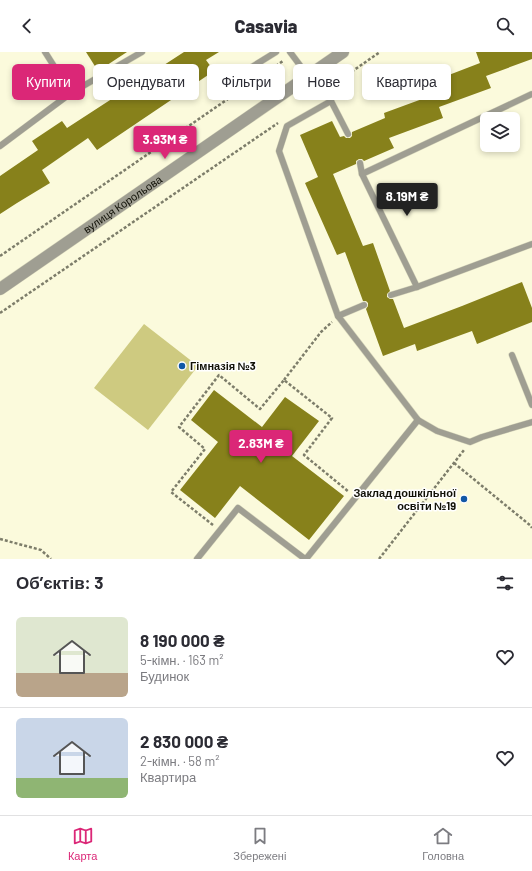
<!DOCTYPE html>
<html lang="uk">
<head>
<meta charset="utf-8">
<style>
  body { margin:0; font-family:Barlow,sans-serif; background:#f7f7f7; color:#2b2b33; height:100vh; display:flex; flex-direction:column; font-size:15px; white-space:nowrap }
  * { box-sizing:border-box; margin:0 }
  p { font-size:13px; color:#7c7c81 }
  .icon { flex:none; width:22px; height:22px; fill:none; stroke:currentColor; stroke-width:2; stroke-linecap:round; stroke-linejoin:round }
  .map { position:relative; height:507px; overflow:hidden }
  .details { display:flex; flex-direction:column; background:#fff; flex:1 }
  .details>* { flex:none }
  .guide { position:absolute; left:12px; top:12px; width:508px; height:36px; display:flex; gap:8px }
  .buttons { position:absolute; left:480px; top:60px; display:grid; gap:8px }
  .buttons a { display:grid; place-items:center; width:40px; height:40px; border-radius:6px; background:#fff; box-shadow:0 2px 6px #0003; font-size:20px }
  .price { position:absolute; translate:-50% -34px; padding:0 9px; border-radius:4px; background:#db2777; color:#fff; font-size:13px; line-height:26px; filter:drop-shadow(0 1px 2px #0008) }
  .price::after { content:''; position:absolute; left:50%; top:24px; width:12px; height:9px; margin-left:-6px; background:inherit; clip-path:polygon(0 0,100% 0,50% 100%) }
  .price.current { background:#222; color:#fff }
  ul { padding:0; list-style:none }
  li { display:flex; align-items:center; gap:12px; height:100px; padding:0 16px }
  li+li { border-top:1px solid #e1e1e2 }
  li span { display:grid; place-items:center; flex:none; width:112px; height:80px; border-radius:6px; color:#555 }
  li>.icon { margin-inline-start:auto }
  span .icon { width:48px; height:48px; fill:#fffc; stroke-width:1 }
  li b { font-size:17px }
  h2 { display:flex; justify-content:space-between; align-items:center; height:48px; padding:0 16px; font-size:17px }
  .pill { padding:0 14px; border-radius:6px; background:#fff; box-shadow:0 2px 6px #0003; font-size:14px; line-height:36px }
  .pill.current { background:#db2777; color:#fff }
  header { display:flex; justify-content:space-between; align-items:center; height:52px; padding:0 16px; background:#fff; font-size:18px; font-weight:800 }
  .tabs { display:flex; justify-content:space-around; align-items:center; height:56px; border-top:1px solid #e1e1e2; background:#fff; font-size:11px; color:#7c7c81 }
  .tabs a { display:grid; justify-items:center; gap:2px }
  .tabs .current { color:#db2777 }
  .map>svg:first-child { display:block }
  .green { fill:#ceca80 }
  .building { fill:#87811b }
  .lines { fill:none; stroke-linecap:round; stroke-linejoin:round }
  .lane-casing { stroke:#d6d5ba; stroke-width:7 }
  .street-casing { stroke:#d6d5ba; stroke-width:13 }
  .path { stroke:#7d7d6a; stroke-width:2.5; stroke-dasharray:3 2; stroke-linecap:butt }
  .lane { stroke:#9f9e92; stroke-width:6 }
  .street { stroke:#9f9e92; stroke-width:12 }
  .poi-dot { fill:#1157a6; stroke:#fff; stroke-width:1.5 }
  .labels { text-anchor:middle; stroke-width:3; stroke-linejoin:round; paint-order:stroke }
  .street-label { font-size:11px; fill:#111107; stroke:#fff }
  .poi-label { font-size:11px; font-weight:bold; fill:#111107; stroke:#fff; text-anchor:start }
</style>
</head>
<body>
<header><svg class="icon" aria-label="back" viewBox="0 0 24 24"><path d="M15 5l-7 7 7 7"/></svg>Casavia<svg class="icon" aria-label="search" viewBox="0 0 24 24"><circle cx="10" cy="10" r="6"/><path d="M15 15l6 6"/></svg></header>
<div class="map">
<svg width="532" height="507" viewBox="0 0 532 507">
  <rect width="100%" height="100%" fill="#fbfadc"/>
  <polygon class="green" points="144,272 198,314 148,378 94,336"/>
  <g class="building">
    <polygon points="86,0 127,0 98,19"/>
    <polygon points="184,0 219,0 206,8 214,19 97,98 88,86 42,118 50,131 17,151 0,162 0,124 38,98 32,89 62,69 67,76"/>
    <polygon points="476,0 532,0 532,7 486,24 491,36 439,55 443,66 389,86 394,96 364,109 362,107 359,107 356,109 356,112 333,122 363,194 373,191 390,239 387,242 387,245 390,247 393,247 404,276 462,254 522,230 532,256 532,270 477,292 472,279 417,299 415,292 383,304 366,257 368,254 368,251 366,249 363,249 345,200 337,203 305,131 318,125 300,83 332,69 340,85 344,84 346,86 350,86 352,84 352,80 385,66 384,61 433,43 428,31 480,11"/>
    <polygon points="214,338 262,375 285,345 319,369 292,404 344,444 309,488 240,434 215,466 180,438 218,390 191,368"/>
  </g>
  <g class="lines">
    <defs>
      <g id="lane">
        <polyline points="45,0 71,41"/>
        <polyline points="290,0 308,24 324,39 331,49 287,74 279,99 338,264 418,368 437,379 470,390 482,385 532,370"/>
        <polyline points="247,18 276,0"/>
        <polyline points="331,49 348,82"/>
        <polyline points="0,94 71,41 142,0"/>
        <polyline points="360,111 362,122 417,235"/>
        <polyline points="362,122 532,42"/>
        <polyline points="391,243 417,235 532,192"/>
        <polyline points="338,264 364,253"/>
        <polyline points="512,303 532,353"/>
        <polyline points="197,507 238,456 305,507"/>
        <polyline points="306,507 418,368"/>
      </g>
      <g id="street">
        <path id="s1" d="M0 237 343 0"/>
      </g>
    </defs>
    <use href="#lane" class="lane-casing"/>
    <use href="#street" class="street-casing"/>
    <g class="path">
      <polyline points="331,34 380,0"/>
      <polyline points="0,204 283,9"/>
      <polyline points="0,261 278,71"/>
      <polyline points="284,328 321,280 332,270"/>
      <polyline points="454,411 531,474 532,476"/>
      <polyline points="213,473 171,440 205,397 179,375 219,323 260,357 284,328 332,366 304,403 349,440"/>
      <polyline points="0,487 41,498 51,507"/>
      <polyline points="379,507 464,398"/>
    </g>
    <use href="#lane" class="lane"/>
    <use href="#street" class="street"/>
  </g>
  <g class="poi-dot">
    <circle cx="182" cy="314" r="4"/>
    <circle cx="464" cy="447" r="4"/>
  </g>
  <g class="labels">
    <g class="street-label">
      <text dy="4" stroke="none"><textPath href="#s1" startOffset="149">вулиця Корольова</textPath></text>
    </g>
    <g class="poi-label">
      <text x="190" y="318">Гімназія №3</text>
      <text x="456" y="445" text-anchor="end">Заклад дошкільної<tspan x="456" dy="13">освіти №19</tspan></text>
    </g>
  </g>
</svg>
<div class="buttons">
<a><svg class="icon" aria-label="layers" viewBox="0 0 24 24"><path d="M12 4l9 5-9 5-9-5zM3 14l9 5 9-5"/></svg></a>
</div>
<b class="price" style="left:165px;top:108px">3.93M ₴</b>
<b class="price current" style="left:407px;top:165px">8.19M ₴</b>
<b class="price" style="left:261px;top:412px">2.83M ₴</b>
<div class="guide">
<a class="pill current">Купити</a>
<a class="pill">Орендувати</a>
<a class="pill">Фільтри</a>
<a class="pill">Нове</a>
<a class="pill">Квартира</a>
</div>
</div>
<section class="details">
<h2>Об’єктів: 3<svg class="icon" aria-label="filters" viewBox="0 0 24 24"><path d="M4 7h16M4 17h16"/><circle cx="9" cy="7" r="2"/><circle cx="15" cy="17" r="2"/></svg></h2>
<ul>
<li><span style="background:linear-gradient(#dfe7d0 70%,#b9a48a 0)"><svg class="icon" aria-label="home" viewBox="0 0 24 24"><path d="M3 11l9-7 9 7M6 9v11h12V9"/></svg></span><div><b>8 190 000 ₴</b><p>5-кімн. · 163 m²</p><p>Будинок</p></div><svg class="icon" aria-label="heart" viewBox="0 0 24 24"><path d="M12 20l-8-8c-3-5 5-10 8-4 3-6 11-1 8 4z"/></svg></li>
<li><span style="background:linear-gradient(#c9d6e8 75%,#8fb573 0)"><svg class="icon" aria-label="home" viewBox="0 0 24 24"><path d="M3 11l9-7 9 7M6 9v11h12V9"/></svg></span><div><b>2 830 000 ₴</b><p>2-кімн. · 58 m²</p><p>Квартира</p></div><svg class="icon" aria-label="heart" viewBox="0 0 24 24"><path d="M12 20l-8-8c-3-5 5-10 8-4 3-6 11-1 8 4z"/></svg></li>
</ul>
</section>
<nav class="tabs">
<a class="current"><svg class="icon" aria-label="map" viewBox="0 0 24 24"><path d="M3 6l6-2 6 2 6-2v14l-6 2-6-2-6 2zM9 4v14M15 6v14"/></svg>Карта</a>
<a><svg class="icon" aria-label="saved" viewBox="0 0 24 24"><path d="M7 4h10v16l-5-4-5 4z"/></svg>Збережені</a>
<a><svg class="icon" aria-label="home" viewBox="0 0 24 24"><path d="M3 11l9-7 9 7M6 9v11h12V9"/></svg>Головна</a>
</nav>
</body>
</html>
